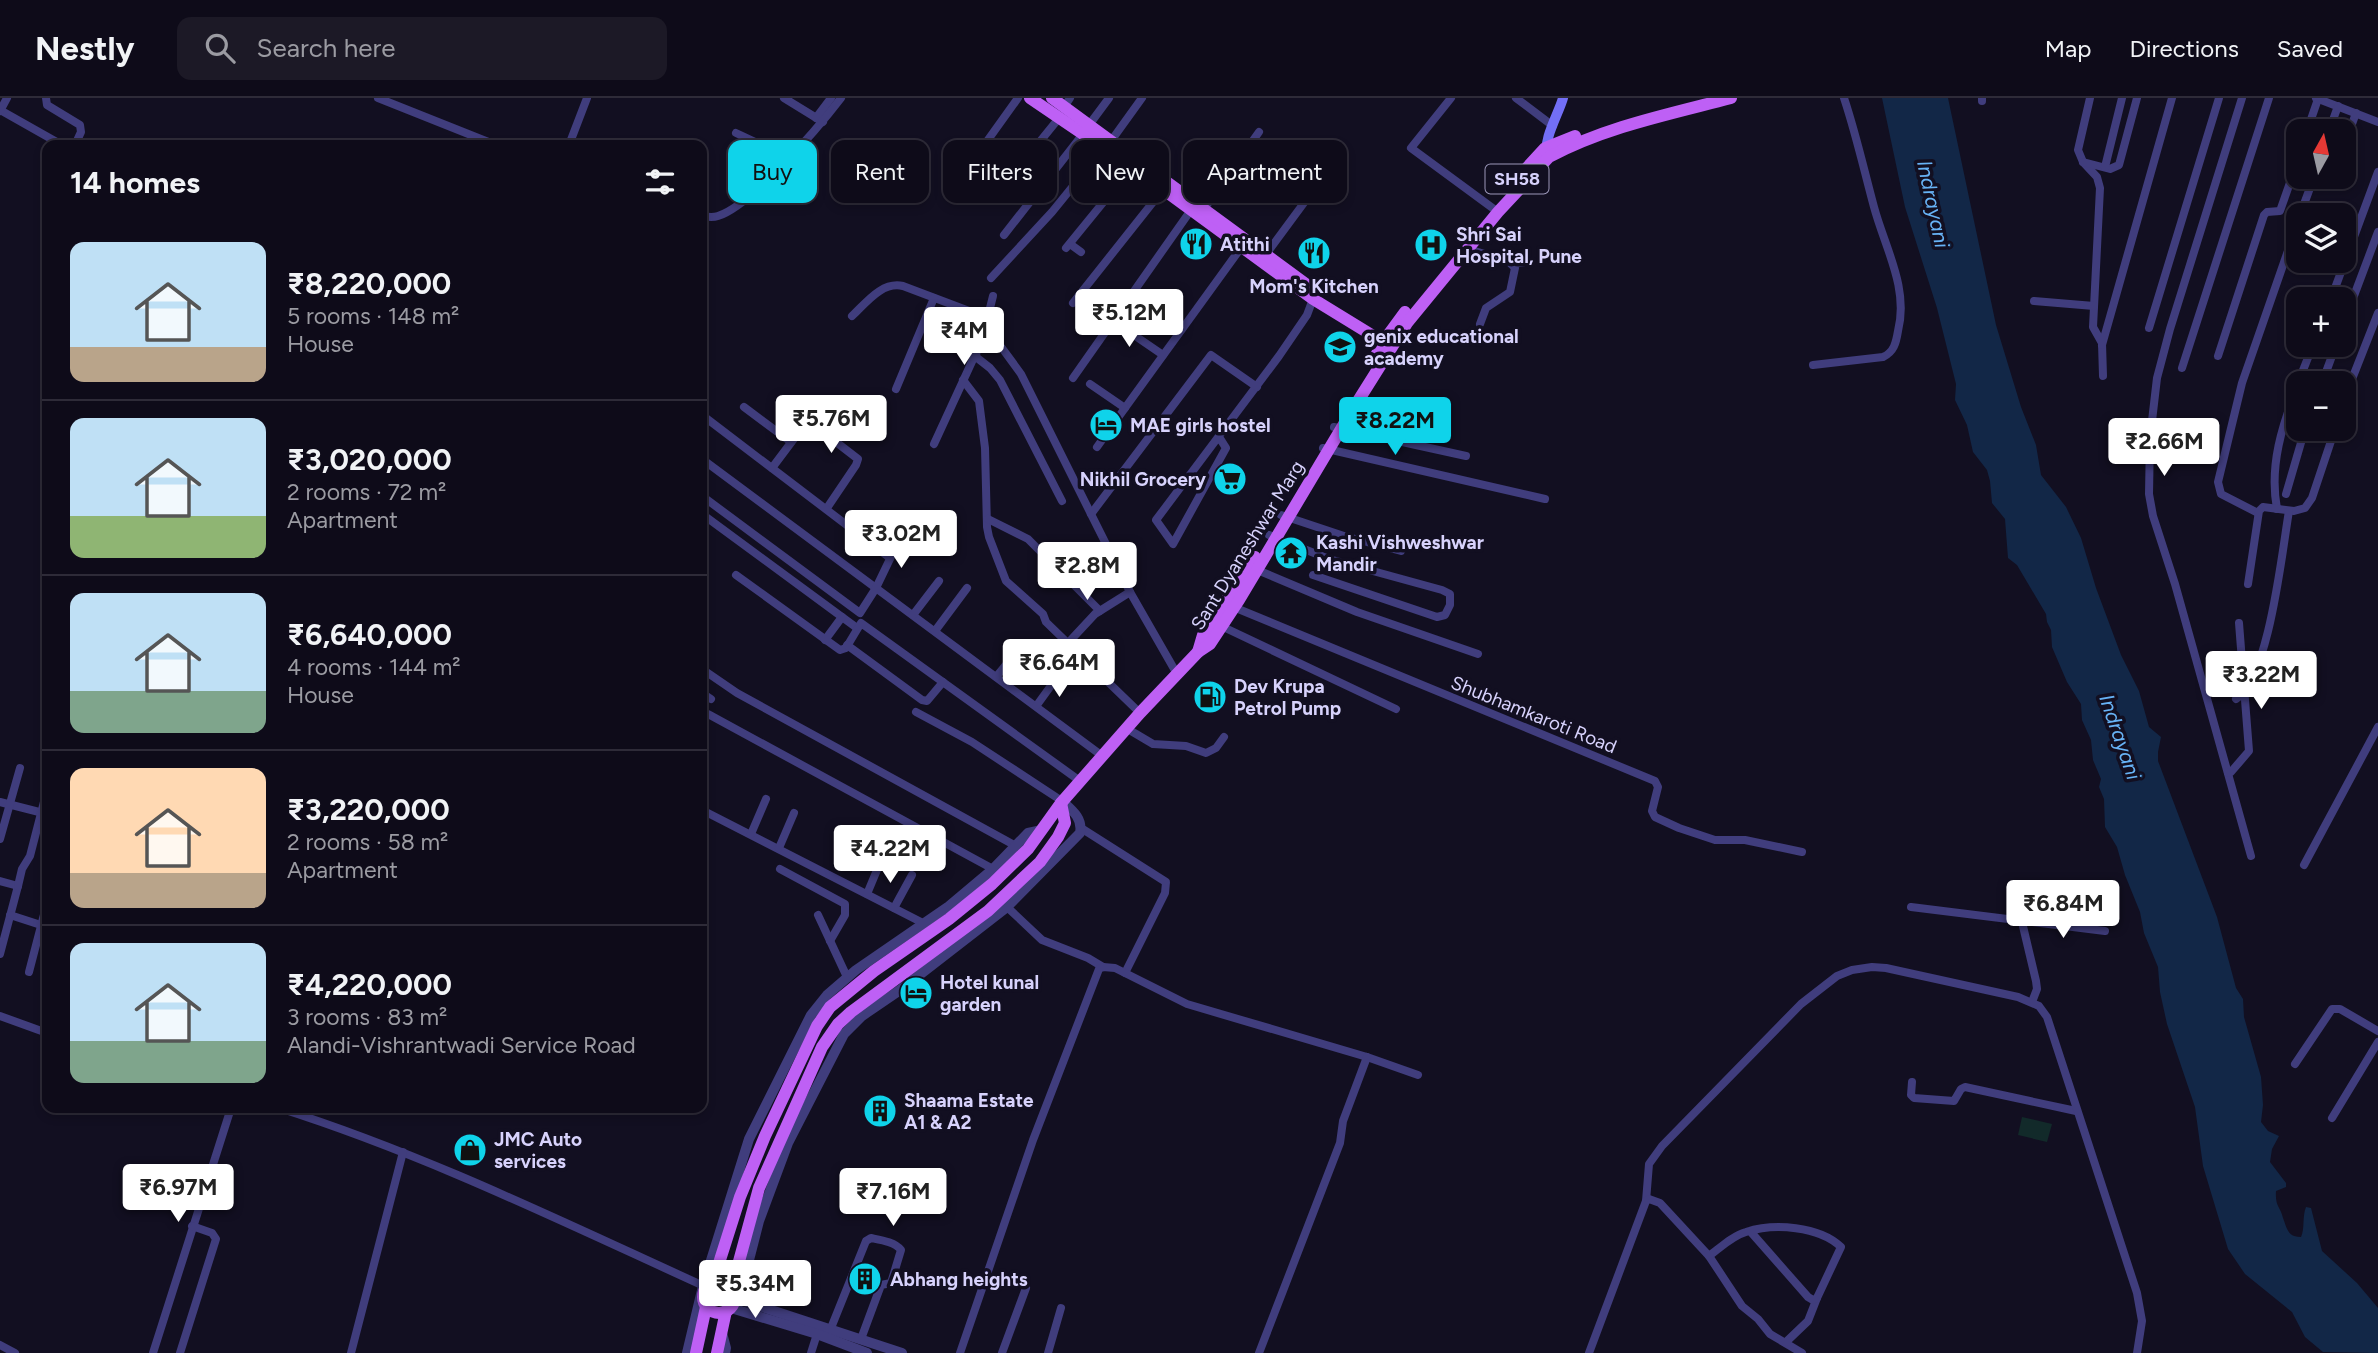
<!DOCTYPE html>
<html lang="en">
<head>
<meta charset="utf-8">
<style>
  body { margin:0; font-family:Figtree,sans-serif; background:#1c1926; color:#f1f3f6; height:100vh; display:flex; flex-direction:column; font-size:26px; white-space:nowrap }
  * { box-sizing:border-box; margin:0 }
  p { font-size:23px; color:#9b9ba2 }
  .icon { flex:none; width:38px; height:38px; fill:none; stroke:currentColor; stroke-width:2; stroke-linecap:round; stroke-linejoin:round }
  .map { position:relative; flex:1; overflow:hidden }
  .details { position:absolute; left:42px; top:42px; width:665px; height:973px; display:flex; flex-direction:column; background:#0e0b19; border-radius:14px; box-shadow:0 4px 10px #0003,0 0 0 2px #2e2b38 }
  .details>* { flex:none }
  .hud { position:absolute; left:728px; top:42px; width:665px; height:63px; display:flex; gap:14px }
  .needle { width:46px; rotate:8deg }
  .fabs { position:absolute; left:2286px; top:21px; display:grid; gap:14px }
  .fabs a { display:grid; place-items:center; width:70px; height:70px; border-radius:14px; background:#0e0b19; box-shadow:0 4px 10px #0003,0 0 0 2px #2e2b38; font-size:35px }
  .price { position:absolute; translate:-50% -60px; padding:0 16px; border-radius:7px; background:#fff; color:#222; font-size:23px; line-height:46px; filter:drop-shadow(0 2px 4px #0008) }
  .price::after { content:''; position:absolute; left:50%; top:42px; width:21px; height:16px; margin-left:-10px; background:inherit; clip-path:polygon(0 0,100% 0,50% 100%) }
  .price.active { background:#0fd3ea; color:#111 }
  ul { padding:0; list-style:none }
  li { display:flex; align-items:center; gap:21px; height:175px; padding:0 28px }
  li+li { border-top:2px solid #2e2b38 }
  li span { display:grid; place-items:center; flex:none; width:196px; height:140px; border-radius:14px; color:#555 }
  li>.icon { margin-inline-start:auto }
  span .icon { width:84px; height:84px; fill:#fffc; stroke-width:1 }
  li b { font-size:30px }
  h2 { display:flex; justify-content:space-between; align-items:center; height:84px; padding:0 28px; font-size:30px }
  .chip { padding:0 24px; border-radius:14px; background:#0e0b19; box-shadow:0 4px 10px #0003,0 0 0 2px #2e2b38; font-size:24px; line-height:63px }
  .chip.active { background:#0fd3ea; color:#111 }
  header { display:flex; align-items:center; gap:42px; box-sizing:border-box; height:98px; padding:0 35px; background:#0e0b19; border-bottom:2px solid #2e2b38 }
  header strong { font-size:33px }
  nav { display:flex; gap:38px; margin-inline-start:auto; font-size:24px }
  .search { width:490px; height:63px; background:#1c1926; display:flex; align-items:center; gap:18px; box-sizing:border-box; padding:0 24px; border-radius:14px; color:#9b9ba2; font-size:26px }
  .map>svg:first-child { display:block }
  .green { fill:#122a2a }
  .water { fill:#122747 }
  .lines { fill:none; stroke-linecap:round; stroke-linejoin:round }
  .minor { stroke:#403d7d; stroke-width:8 }
  .tertiary { stroke:#403d7d; stroke-width:10 }
  .secondary { stroke:#736ff6; stroke-width:10 }
  .primary { stroke:#be60f5; stroke-width:12 }
  .labels { text-anchor:middle; stroke-width:7; stroke-linejoin:round; paint-order:stroke }
  .shield { fill:#120f21; stroke:#9c98ba; stroke-width:2 }
  .shield-label { font-size:18px; font-weight:bold; fill:#d7d2fc }
  .poi-label { font-size:19px; font-weight:bold; fill:#d7d2fc; stroke:#120f21; text-anchor:start }
  .street-label { font-size:19px; fill:#d7d2fc; stroke:#120f21 }
  .water-label { font-size:21px; font-style:italic; fill:#67b2f5; stroke:#120f21 }
</style>
</head>
<body>
<header>
<strong>Nestly</strong>
<div class="search"><svg class="icon" aria-label="search" viewBox="0 0 24 24"><circle cx="10" cy="10" r="6"/><path d="M15 15l6 6"/></svg>Search here</div>
<nav><a>Map</a><a>Directions</a><a>Saved</a></nav>
</header>
<div class="map">
<svg width="2378" height="1255" viewBox="0 0 2378 1255">
  <rect width="100%" height="100%" fill="#120f21"/>
  <polygon class="green" points="2022,1019 2052,1026 2047,1044 2018,1037"/>
  <path class="water" d="M1882 0H1948L1996 227 2021 309 2036 347 2041 377 2066 409 2081 440 2096 490 2121 557 2139 593 2149 629 2161 639 2158 654V663L2217 819 2236 890 2243 901 2244 919 2261 979 2263 1007 2261 1024 2268 1033 2279 1038 2272 1051 2270 1064 2286 1085V1089L2276 1093C2275 1109 2280 1108 2283 1120 2287 1131 2288 1139 2301 1139 2305 1131 2302 1119 2306 1109L2311 1110 2322 1153 2357 1185 2378 1210V1255L2323 1254 2305 1239 2292 1214 2245 1176 2228 1151 2203 1068 2195 1009 2167 926 2160 894 2158 869 2144 835 2140 814 2125 777 2117 749 2105 729 2104 701 2099 689 2101 681 2093 662 2091 642 2082 622 2081 606 2067 584 2052 549 2051 532 2047 524 2046 516 2017 467 2008 460 2005 421 1992 405 1990 383 1987 372 1973 354 1967 327 1955 302 1956 286 1937 210 1905 109Z"/>
  <g class="lines">
    <g class="minor">
      <polyline points="46,0 47,7 80,27 81,34 75,47"/>
      <polyline points="378,0 496,47"/>
      <polyline points="784,0 823,24"/>
      <polyline points="1451,0 1411,50 1498,114"/>
      <polyline points="1516,0 1553,28"/>
      <polyline points="1982,0 1982,3"/>
      <polyline points="2090,0 2078,52 2083,64 2097,79 2100,90 2093,229 2102,245 2103,278"/>
      <polyline points="2242,0 2170,231 2157,280 2150,340 2149,396 2153,418 2175,486 2251,758"/>
      <polyline points="2316,0 2378,24"/>
      <polyline points="1064,9 1070,0"/>
      <polyline points="0,12 62,47"/>
      <polyline points="0,13 7,0"/>
      <polyline points="816,20 831,0"/>
      <polyline points="1089,27 1109,0"/>
      <polyline points="2307,33 2318,1"/>
      <polyline points="2329,33 2338,8"/>
      <polyline points="736,35 789,60"/>
      <polyline points="1111,43 1142,0"/>
      <polyline points="985,46 1018,0"/>
      <polyline points="569,47 587,0"/>
      <polyline points="2343,51 2356,15"/>
      <polyline points="2083,64 2110,71 2119,67 2137,0"/>
      <polyline points="2105,69 2122,0"/>
      <polyline points="2331,83 2333,79"/>
      <polyline points="1004,88 1059,20"/>
      <polyline points="1204,111 1259,34"/>
      <polyline points="2300,117 2314,79"/>
      <path d="M702 118C708 119 712 120 718 118 752 107 818 30 841 0"/>
      <polyline points="1004,137 1083,36"/>
      <polyline points="1070,146 1081,154"/>
      <polyline points="1066,150 1132,69"/>
      <polyline points="1468,151 1508,163 1515,170 1510,194 1486,210 1480,226"/>
      <polyline points="1264,159 1340,56"/>
      <polyline points="1513,166 1531,163"/>
      <polyline points="991,180 1052,114 1104,50"/>
      <polyline points="2331,201 2378,74"/>
      <polyline points="2034,203 2094,208"/>
      <polyline points="1073,205 1165,89"/>
      <polyline points="1150,208 1182,231"/>
      <path d="M852 218C866 205 882 183 903 188L985 219 988 224 977 250 976 259 990 270 1000 282 1062 403"/>
      <polyline points="987,222 993,198"/>
      <polyline points="1112,222 1163,257"/>
      <polyline points="2343,227 2378,134"/>
      <polyline points="2149,230 2219,0"/>
      <polyline points="984,236 1002,250 1021,276 1130,494 1177,576"/>
      <polyline points="2102,247 2172,0"/>
      <polyline points="2218,258 2264,117 2267,114 2280,113 2298,62"/>
      <path d="M1813 267 1883 259C1894 254 1896 245 1898 233 1909 190 1885 150 1874 109 1864 72 1856 36 1844 0"/>
      <polyline points="2182,270 2269,0"/>
      <polyline points="1073,280 1191,112"/>
      <polyline points="963,282 979,303 985,350 987,429 989,439 1006,483 1043,516 1046,524 1140,615"/>
      <polyline points="2298,285 2313,247"/>
      <polyline points="2322,285 2336,247"/>
      <polyline points="1090,286 1125,310 1243,147"/>
      <polyline points="896,291 934,200"/>
      <polyline points="2343,304 2378,215"/>
      <polyline points="744,309 791,344"/>
      <polyline points="792,310 858,361 856,367 827,410"/>
      <polyline points="702,317 890,460"/>
      <polyline points="1334,329 1466,358"/>
      <polyline points="1219,339 1226,350 1173,446 1156,422 1279,258 1307,217 1313,201"/>
      <polyline points="934,346 975,257"/>
      <polyline points="1097,349 1125,310"/>
      <polyline points="1323,350 1545,401"/>
      <polyline points="702,361 1101,657"/>
      <polyline points="772,370 808,322"/>
      <polyline points="2286,396 2305,331"/>
      <polyline points="702,398 860,515 876,490 901,438"/>
      <path d="M2277 411C2269 368 2282 327 2298 287"/>
      <polyline points="2258,415 2221,396 2218,384 2242,285 2298,124"/>
      <polyline points="702,416 857,530"/>
      <polyline points="1091,416 1211,257 1257,289"/>
      <polyline points="1281,417 1344,438 1401,453"/>
      <polyline points="988,421 1028,441 1100,513"/>
      <polyline points="1269,437 1329,461 1442,492 1450,496 1450,507 1445,517 1437,519 1313,477"/>
      <polyline points="1255,471 1357,514 1478,556"/>
      <polyline points="736,477 840,552 846,550 861,525 1080,683"/>
      <polyline points="2248,486 2259,413 2263,409 2294,413 2305,410 2312,400 2335,331"/>
      <polyline points="1231,508 1655,683 1658,689 1652,713 1655,719 1679,730 1715,742 1745,742 1802,754"/>
      <polyline points="913,517 939,483"/>
      <polyline points="1219,527 1396,611"/>
      <polyline points="935,533 967,490"/>
      <polyline points="825,542 842,519"/>
      <polyline points="1068,545 1095,516 1130,494"/>
      <polyline points="847,547 922,602 927,603 943,584"/>
      <polyline points="702,571 737,595 1016,748"/>
      <polyline points="996,579 1023,546"/>
      <polyline points="702,595 711,601"/>
      <path d="M2236 601C2269 581 2282 453 2289 413"/>
      <polyline points="1037,607 1058,578"/>
      <polyline points="916,614 972,644 1062,703"/>
      <polyline points="702,616 708,616 993,771"/>
      <polyline points="1126,630 1153,646 1186,648 1206,655 1216,650 1224,639"/>
      <polyline points="2228,675 2231,674 2249,653 2239,525"/>
      <polyline points="0,704 47,716"/>
      <polyline points="702,712 923,825"/>
      <polyline points="1081,730 1166,784 1165,795 1125,875"/>
      <polyline points="751,736 766,701"/>
      <polyline points="0,741 20,670"/>
      <polyline points="779,750 794,715"/>
      <polyline points="2304,767 2378,629"/>
      <polyline points="780,771 845,806 845,817 830,843"/>
      <polyline points="0,783 18,788 0,856"/>
      <polyline points="18,788 22,771 30,758 46,696"/>
      <polyline points="867,796 887,748"/>
      <polyline points="2017,803 2036,883 2037,891 2032,904"/>
      <polyline points="1007,809 1042,842 1088,860 1103,869"/>
      <polyline points="1911,809 2105,833"/>
      <polyline points="894,810 912,777"/>
      <polyline points="10,817 47,829"/>
      <polyline points="818,817 847,879"/>
      <polyline points="29,874 47,805"/>
      <polyline points="0,918 47,935"/>
      <polyline points="2295,966 2332,911 2340,911 2378,933"/>
      <polyline points="1912,984 1911,997 1914,1000 1954,1003 1961,991 1965,989 2076,1013"/>
      <path d="M279 1010C427 1057 565 1125 706 1189"/>
      <polyline points="2332,1020 2378,944"/>
      <polyline points="1646,1103 1649,1066 1662,1048 1801,906 1837,878 1852,872 1872,869 1886,870 2018,899 2039,908 2047,919 2137,1195 2142,1223 2137,1255"/>
      <polyline points="1709,1158 1742,1208 1758,1221 1770,1236 1802,1255"/>
      <path d="M831 1230 866 1143 871 1140C881 1142 895 1144 901 1152L891 1185 881 1187 861 1241"/>
      <polyline points="1786,1244 1808,1223 1817,1200"/>
      <polyline points="0,1247 15,1255"/>
      <polyline points="153,1255 231,1010"/>
      <polyline points="180,1255 216,1141 212,1135 192,1128"/>
      <polyline points="351,1255 403,1054"/>
      <polyline points="811,1255 817,1236"/>
      <polyline points="960,1255 1033,1042 1099,871 1103,869 1115,870 1187,906 1367,959 1418,977"/>
      <polyline points="1002,1255 1026,1190"/>
      <polyline points="1048,1255 1061,1210"/>
      <polyline points="1259,1255 1340,1045 1343,1023 1367,959"/>
      <path d="M1589 1255 1646 1103 1649 1101 1660 1105 1709 1158C1720 1150 1732 1138 1746 1134 1774 1125 1819 1128 1841 1149L1817 1200 1813 1202 1808 1199 1750 1133"/>
    </g>
    <g class="tertiary">
      <path d="M737 1173 749 1162 759 1123 788 1045 844 936 862 918 900 892 1007 809 1080 735C1083 720 1072 712 1062 703"/>
      <polyline points="735,1200 902,1255"/>
      <polyline points="731,1210 817,1236 867,1255"/>
      <polyline points="722,1235 726,1250 725,1255"/>
      <polyline points="687,1255 703,1188 749,1041 811,917 827,897 856,872 949,808 993,771 1028,735 1042,732"/>
    </g>
    <path class="secondary" d="M1548 56C1542 43 1559 15 1563 0"/>
    <g class="primary">
      <polyline points="1030,0 1142,76 1313,201 1388,247"/>
      <polyline points="1052,0 1314,192"/>
      <polyline points="1513,85 1545,50 1575,38"/>
      <polyline points="1373,263 1383,244 1405,214"/>
      <polyline points="1198,554 1203,537 1255,459"/>
      <circle cx="719" cy="1199" r="16"/>
      <path d="M713 1184 740 1099 765 1038 817 928 830 909 874 873 949 821 992 786 1028 751 1061 705 1140 615 1198 554 1210 546 1239 502 1353 311 1407 225 1498 114 1549 59C1605 29 1670 16 1731 0"/>
      <polyline points="732,1189 759,1090 822,949 838,926 851,914 988,813 1040,764 1058,739 1065,725 1061,705"/>
      <polyline points="696,1255 706,1209"/>
      <polyline points="717,1255 726,1213"/>
    </g>
  </g>
  <defs>
    <symbol id="restaurant-disc" viewBox="-11 -11 22 22"><circle r="9.5" fill="#0fd3ea" stroke="#120f21"/><path d="M-5-6h1v4h1v-4h1v4h1v-4h1v5L-1.5 .5V6h-2V.5L-5-1ZM5-6V6H3V1.5H1.5Q1.5-4 5-6Z" fill="#111"/></symbol>
    <symbol id="hospital-disc" viewBox="-11 -11 22 22"><circle r="9.5" fill="#0fd3ea" stroke="#120f21"/><path d="M-5-5h3v3.5h4V-5h3V5h-3V1.5h-4V5h-3Z" fill="#111"/></symbol>
    <symbol id="school-disc" viewBox="-11 -11 22 22"><circle r="9.5" fill="#0fd3ea" stroke="#120f21"/><path d="M0-5L7-2L0 1L-7-2ZM-4 1L0 2.5L4 1V4Q0 6-4 4Z" fill="#111"/></symbol>
    <symbol id="hotel-disc" viewBox="-11 -11 22 22"><circle r="9.5" fill="#0fd3ea" stroke="#120f21"/><path d="M-6-4.5h1.5V1H6V5H4.5V3h-9V5H-6ZM-4 0a1.8 1.8 0 1 1 3.6 0ZM.5 0V-2.5h3Q6-2.5 6 0Z" fill="#111"/></symbol>
    <symbol id="supermarket-disc" viewBox="-11 -11 22 22"><circle r="9.5" fill="#0fd3ea" stroke="#120f21"/><path d="M-6-5.5h2.5l.6 2H6L4.5 2H-2.5L-4.4-4H-6ZM-1.5 3.2a1.3 1.3 0 1 0 .1 0ZM3 3.2a1.3 1.3 0 1 0 .1 0Z" fill="#111"/></symbol>
    <symbol id="temple-disc" viewBox="-11 -11 22 22"><circle r="9.5" fill="#0fd3ea" stroke="#120f21"/><path d="M0-6L5-2H3V0L6.5 2.5H4V6H1.5V3h-3V6H-4V2.5H-6.5L-3 0V-2H-5Z" fill="#111"/></symbol>
    <symbol id="fuel-disc" viewBox="-11 -11 22 22"><circle r="9.5" fill="#0fd3ea" stroke="#120f21"/><path d="M-5.5-6h7V0h2V4h1.3V-2.5L3-4.5l.8-.8L6-3V5H2.5V1h-1V6h-7ZM-4.2-4.7v3.2H.2V-4.7Z" fill="#111"/></symbol>
    <symbol id="building-disc" viewBox="-11 -11 22 22"><circle r="9.5" fill="#0fd3ea" stroke="#120f21"/><path d="M-4-6H4V6H1V3H-1V6H-4ZM-2.5-4.3h1.7v1.8h-1.7ZM.8-4.3h1.7v1.8H.8ZM-2.5-1h1.7V.8h-1.7ZM.8-1h1.7V.8H.8Z" fill="#111"/></symbol>
    <symbol id="shop-disc" viewBox="-11 -11 22 22"><circle r="9.5" fill="#0fd3ea" stroke="#120f21"/><path d="M-5-2.5h2.3a2.7 3.5 0 0 1 5.4 0H5L5.5 6h-11ZM-1.5-2.5h3a1.5 2.3 0 0 0-3 0Z" fill="#111"/></symbol>
  </defs>
  <g fill-rule="evenodd">
    <use href="#restaurant-disc" x="1177" y="127" width="38" height="38"/>
    <use href="#hospital-disc" x="1412" y="128" width="38" height="38"/>
    <use href="#restaurant-disc" x="1295" y="136" width="38" height="38"/>
    <use href="#school-disc" x="1321" y="230" width="38" height="38"/>
    <use href="#hotel-disc" x="1087" y="308" width="38" height="38"/>
    <use href="#supermarket-disc" x="1211" y="362" width="38" height="38"/>
    <use href="#temple-disc" x="1272" y="436" width="38" height="38"/>
    <use href="#fuel-disc" x="1191" y="580" width="38" height="38"/>
    <use href="#hotel-disc" x="897" y="876" width="38" height="38"/>
    <use href="#building-disc" x="861" y="994" width="38" height="38"/>
    <use href="#shop-disc" x="451" y="1033" width="38" height="38"/>
    <use href="#building-disc" x="846" y="1162" width="38" height="38"/>
  </g>
  <g class="labels">
    <rect class="shield" x="1485.5" y="66.5" width="63" height="29" rx="5"/>
    <g class="shield-label">
      <text x="1517" y="87">SH58</text>
    </g>
    <g class="poi-label">
      <text x="1456" y="143">Shri Sai<tspan x="1456" dy="22">Hospital, Pune</tspan></text>
      <text x="1220" y="153">Atithi</text>
      <text x="1314" y="195" text-anchor="middle">Mom's Kitchen</text>
      <text x="1364" y="245">genix educational<tspan x="1364" dy="22">academy</tspan></text>
      <text x="1130" y="334">MAE girls hostel</text>
      <text x="1206" y="388" text-anchor="end">Nikhil Grocery</text>
      <text x="1316" y="451">Kashi Vishweshwar<tspan x="1316" dy="22">Mandir</tspan></text>
      <text x="1234" y="595">Dev Krupa<tspan x="1234" dy="22">Petrol Pump</tspan></text>
      <text x="940" y="891">Hotel kunal<tspan x="940" dy="22">garden</tspan></text>
      <text x="904" y="1009">Shaama Estate<tspan x="904" dy="22">A1 &amp; A2</tspan></text>
      <text x="494" y="1048">JMC Auto<tspan x="494" dy="22">services</tspan></text>
      <text x="890" y="1188">Abhang heights</text>
    </g>
    <g class="street-label">
      <text transform="translate(1247 447) rotate(-58)" y="7">Sant Dyaneshwar Marg</text>
      <text transform="translate(1534 616) rotate(22)" y="7">Shubhamkaroti Road</text>
    </g>
    <g class="water-label">
      <text transform="translate(1933 106) rotate(78)" y="7">Indrayani</text>
      <text transform="translate(2120 639) rotate(71)" y="7">Indrayani</text>
    </g>
  </g>
</svg>
<div class="fabs">
<a><svg class="needle" viewBox="-14 -14 28 28"><path d="M0-13l5 13h-10z" fill="#e53935"/><path d="M0 13l5-13h-10z" fill="#9b9ba2"/></svg></a>
<a><svg class="icon" aria-label="layers" viewBox="0 0 24 24"><path d="M12 4l9 5-9 5-9-5zM3 14l9 5 9-5"/></svg></a>
<a>+</a>
<a>−</a>
</div>
<b class="price" style="left:1129px;top:251px">₹5.12M</b>
<b class="price" style="left:964px;top:269px">₹4M</b>
<b class="price" style="left:831px;top:357px">₹5.76M</b>
<b class="price active" style="left:1395px;top:359px">₹8.22M</b>
<b class="price" style="left:2164px;top:380px">₹2.66M</b>
<b class="price" style="left:901px;top:472px">₹3.02M</b>
<b class="price" style="left:1087px;top:504px">₹2.8M</b>
<b class="price" style="left:1059px;top:601px">₹6.64M</b>
<b class="price" style="left:2261px;top:613px">₹3.22M</b>
<b class="price" style="left:890px;top:787px">₹4.22M</b>
<b class="price" style="left:2063px;top:842px">₹6.84M</b>
<b class="price" style="left:178px;top:1126px">₹6.97M</b>
<b class="price" style="left:893px;top:1130px">₹7.16M</b>
<b class="price" style="left:755px;top:1222px">₹5.34M</b>
<div class="hud">
<a class="chip active">Buy</a>
<a class="chip">Rent</a>
<a class="chip">Filters</a>
<a class="chip">New</a>
<a class="chip">Apartment</a>
</div>
<section class="details">
<h2>14 homes<svg class="icon" aria-label="filters" viewBox="0 0 24 24"><path d="M4 7h16M4 17h16"/><circle cx="9" cy="7" r="2"/><circle cx="15" cy="17" r="2"/></svg></h2>
<ul>
<li><span style="background:linear-gradient(#bfe0f5 75%,#b9a48a 0)"><svg class="icon" aria-label="home" viewBox="0 0 24 24"><path d="M3 11l9-7 9 7M6 9v11h12V9"/></svg></span><div><b>₹8,220,000</b><p>5 rooms · 148 m²</p><p>House</p></div></li>
<li><span style="background:linear-gradient(#bfe0f5 70%,#8fb573 0)"><svg class="icon" aria-label="home" viewBox="0 0 24 24"><path d="M3 11l9-7 9 7M6 9v11h12V9"/></svg></span><div><b>₹3,020,000</b><p>2 rooms · 72 m²</p><p>Apartment</p></div></li>
<li><span style="background:linear-gradient(#bfe0f5 70%,#7fa58c 0)"><svg class="icon" aria-label="home" viewBox="0 0 24 24"><path d="M3 11l9-7 9 7M6 9v11h12V9"/></svg></span><div><b>₹6,640,000</b><p>4 rooms · 144 m²</p><p>House</p></div></li>
<li><span style="background:linear-gradient(#ffd9b3 75%,#b9a48a 0)"><svg class="icon" aria-label="home" viewBox="0 0 24 24"><path d="M3 11l9-7 9 7M6 9v11h12V9"/></svg></span><div><b>₹3,220,000</b><p>2 rooms · 58 m²</p><p>Apartment</p></div></li>
<li><span style="background:linear-gradient(#bfe0f5 70%,#7fa58c 0)"><svg class="icon" aria-label="home" viewBox="0 0 24 24"><path d="M3 11l9-7 9 7M6 9v11h12V9"/></svg></span><div><b>₹4,220,000</b><p>3 rooms · 83 m²</p><p>Alandi-Vishrantwadi Service Road</p></div></li>
</ul>
</section>
</div>
</body>
</html>
